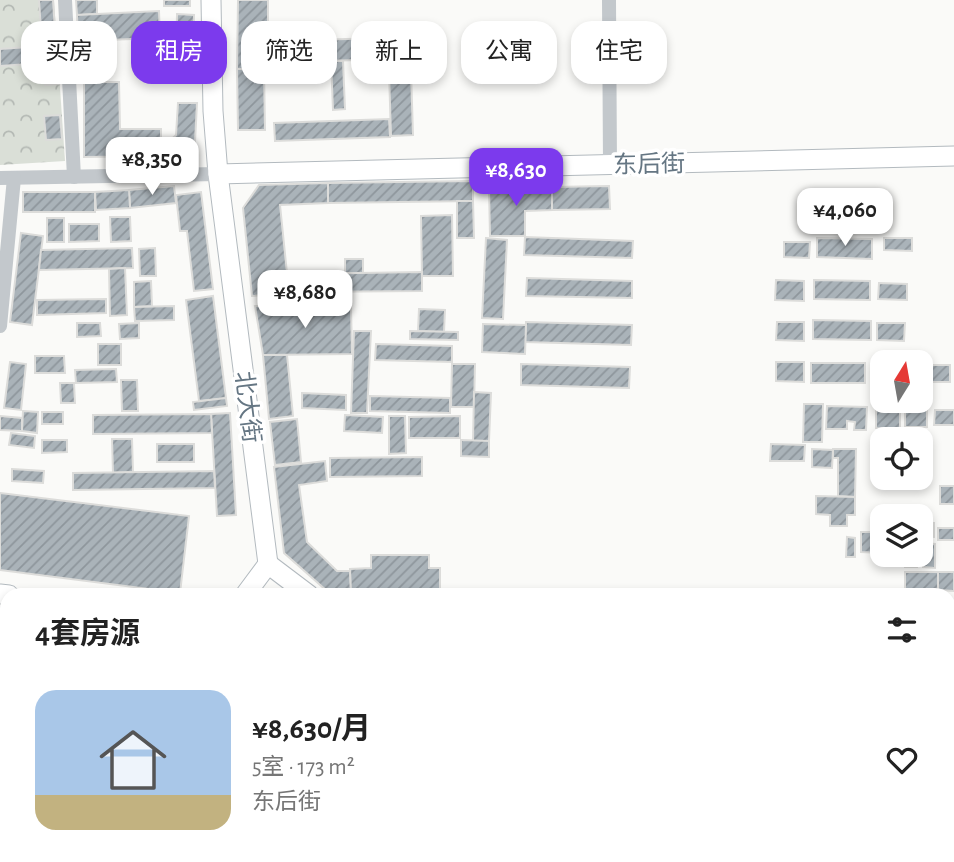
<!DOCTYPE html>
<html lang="zh">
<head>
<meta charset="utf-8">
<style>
  body { margin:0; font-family:"Alegreya Sans","Noto Sans SC",sans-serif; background:#f2f2f2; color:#222; height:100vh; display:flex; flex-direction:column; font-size:26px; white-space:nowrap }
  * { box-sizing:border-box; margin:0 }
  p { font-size:23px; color:#767676 }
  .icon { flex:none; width:38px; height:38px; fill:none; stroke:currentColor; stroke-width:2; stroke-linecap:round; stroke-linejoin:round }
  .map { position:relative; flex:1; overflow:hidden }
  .side { position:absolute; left:0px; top:588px; width:956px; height:275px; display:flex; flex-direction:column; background:#fff; border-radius:21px 21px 0 0; box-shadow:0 4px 10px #0003 }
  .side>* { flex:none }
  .hud { position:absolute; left:21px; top:21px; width:914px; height:63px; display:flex; gap:14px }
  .needle { width:46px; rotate:11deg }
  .fabs { position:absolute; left:870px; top:350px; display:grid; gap:14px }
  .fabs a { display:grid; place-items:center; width:63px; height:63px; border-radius:14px; background:#fff; box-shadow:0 4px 10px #0003; font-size:35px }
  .price { position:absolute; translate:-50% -60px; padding:0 16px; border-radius:14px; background:#fff; color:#222; font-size:23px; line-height:46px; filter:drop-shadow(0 2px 4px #0008) }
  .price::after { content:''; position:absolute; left:50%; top:42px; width:21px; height:16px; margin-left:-10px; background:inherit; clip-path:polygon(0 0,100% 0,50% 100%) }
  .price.on { background:#7c3aed; color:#fff }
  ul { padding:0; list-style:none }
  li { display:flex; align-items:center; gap:21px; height:175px; padding:0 35px }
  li+li { border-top:2px solid #e0e0e0 }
  li span { display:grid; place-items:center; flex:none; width:196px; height:140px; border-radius:21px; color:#555 }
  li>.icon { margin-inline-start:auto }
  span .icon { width:84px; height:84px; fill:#fffc; stroke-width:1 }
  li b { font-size:30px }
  h2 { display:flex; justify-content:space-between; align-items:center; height:84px; padding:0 35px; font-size:30px }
  .tag { padding:0 24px; border-radius:21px; background:#fff; box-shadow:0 4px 10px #0003; font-size:24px; line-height:63px }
  .tag.on { background:#7c3aed; color:#fff }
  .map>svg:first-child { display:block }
  .built { fill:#e8e9e9 }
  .park { fill:url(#park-crowns) }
  .building { fill:url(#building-hatch); stroke:#dcdcda; stroke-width:2 }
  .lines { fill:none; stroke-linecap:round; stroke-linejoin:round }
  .secondary-casing { stroke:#b3babf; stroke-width:21 }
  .street { stroke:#c3c8cc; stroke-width:14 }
  .secondary { stroke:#fff; stroke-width:19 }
  .labels { text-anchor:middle; stroke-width:7; stroke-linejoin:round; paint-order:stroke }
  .street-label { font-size:24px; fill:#657683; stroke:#fff }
</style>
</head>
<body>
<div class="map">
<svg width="954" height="862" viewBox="0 0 954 862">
  <defs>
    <pattern id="park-crowns" width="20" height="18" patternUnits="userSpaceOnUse" patternTransform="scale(1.75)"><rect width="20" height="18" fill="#dadfd7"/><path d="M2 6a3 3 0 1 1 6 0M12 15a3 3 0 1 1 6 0" fill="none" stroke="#b4b9b4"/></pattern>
    <pattern id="building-hatch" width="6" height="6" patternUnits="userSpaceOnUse" patternTransform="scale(1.75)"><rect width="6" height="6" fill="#aab3b9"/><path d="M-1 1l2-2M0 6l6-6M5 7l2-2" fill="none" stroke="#8e969c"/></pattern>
  </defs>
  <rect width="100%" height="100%" fill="#fafaf8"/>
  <polygon class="built" points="949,699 954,699 954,862 872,862 872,856 948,856"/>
  <polygon class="park" points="0,0 54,0 65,161 0,165"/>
  <g class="building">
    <polygon points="39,0 53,0 57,62 0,66 0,49 42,46"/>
    <polygon points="76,0 97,0 97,14 77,15"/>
    <rect x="164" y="0" width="26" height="6"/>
    <polygon points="238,0 268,0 268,69 237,69"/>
    <polygon points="159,11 160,38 78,41 77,15"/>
    <polygon points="177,14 194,15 192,67 176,67"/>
    <polygon points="408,37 408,59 316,61 316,40"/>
    <polygon points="316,40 316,57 268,58 268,42"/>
    <polygon points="108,49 109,75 83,76 81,50"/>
    <polygon points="331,61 343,61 345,109 333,110"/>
    <polygon points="57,62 59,84 45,85 43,63"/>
    <polygon points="237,69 264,69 265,130 238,130"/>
    <polygon points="411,71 413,135 391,136 389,72"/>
    <polygon points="84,82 119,82 120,129 161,129 161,156 84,157"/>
    <polygon points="178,103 197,103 195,142 174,160 163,147 176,135"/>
    <polygon points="60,115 62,139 46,140 44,116"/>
    <polygon points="389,119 390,137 275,141 274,123"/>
    <polygon points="473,181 473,201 328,203 328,183"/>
    <polygon points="328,183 328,203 280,205 289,293 252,296 243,208 259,185"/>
    <polygon points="174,186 176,203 130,208 129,190"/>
    <polygon points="609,186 610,209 552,210 552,187"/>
    <polygon points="552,187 552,210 525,211 525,236 490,236 489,188"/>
    <polygon points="129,190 130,208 96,210 95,192"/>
    <rect x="23" y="192" width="72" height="20"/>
    <polygon points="201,192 213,289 194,291 187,231 180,231 176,195"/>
    <polygon points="457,201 473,201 474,238 457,238"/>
    <polygon points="452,215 453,276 422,276 421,216"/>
    <polygon points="110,217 130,217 131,241 111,242"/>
    <rect x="47" y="218" width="17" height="24"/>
    <polygon points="69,224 99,224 99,241 69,242"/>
    <polygon points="21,233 43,236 32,325 10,322"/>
    <polygon points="525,237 633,241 632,258 524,255"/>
    <polygon points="486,238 507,240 503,319 482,318"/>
    <polygon points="817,238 872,239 872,259 817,257"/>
    <polygon points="884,238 912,238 912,251 884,250"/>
    <polygon points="784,242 810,242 809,258 784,257"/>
    <polygon points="132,248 133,268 39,270 41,250"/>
    <polygon points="155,248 156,276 140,276 139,249"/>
    <rect x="345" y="259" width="18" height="14"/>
    <polygon points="125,268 127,315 110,316 109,269"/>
    <polygon points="422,272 422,291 295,292 295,274"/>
    <polygon points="527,278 632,281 632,298 526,296"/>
    <polygon points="776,280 804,281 804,301 775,300"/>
    <polygon points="814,280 870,281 870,300 814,299"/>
    <polygon points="151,281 152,306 134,307 134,282"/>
    <polygon points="879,283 907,284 907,300 878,299"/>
    <polygon points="213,296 226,398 199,401 186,300"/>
    <polygon points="106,299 106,313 37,315 37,300"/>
    <polygon points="351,305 352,354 263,355 255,306"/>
    <polygon points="174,306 174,320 135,321 134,307"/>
    <polygon points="419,309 445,310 444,332 418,331"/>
    <polygon points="813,320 871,321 871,340 813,339"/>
    <polygon points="526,322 632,325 631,345 525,342"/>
    <polygon points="777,322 804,322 804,341 776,340"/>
    <polygon points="77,323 100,323 101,336 77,337"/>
    <polygon points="139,323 139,338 120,339 119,324"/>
    <polygon points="877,323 905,323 904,341 877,340"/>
    <polygon points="483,324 526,325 525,354 482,352"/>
    <polygon points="354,331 371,331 367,413 351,413"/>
    <polygon points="410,331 458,332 458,340 410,339"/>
    <rect x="98" y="344" width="23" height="21"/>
    <polygon points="376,344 452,346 452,362 375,360"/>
    <polygon points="263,355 287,355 293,416 269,419"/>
    <polygon points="35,356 64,356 65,373 35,373"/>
    <polygon points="10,362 26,364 21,410 4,408"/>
    <polygon points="776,362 804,362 804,382 776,381"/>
    <rect x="811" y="363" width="54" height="20"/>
    <polygon points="452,364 475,364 474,407 451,407"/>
    <polygon points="521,364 630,367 629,388 521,385"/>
    <rect x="875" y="364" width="7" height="14"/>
    <rect x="920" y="365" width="30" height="17"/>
    <polygon points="116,369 117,382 76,383 75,370"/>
    <polygon points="121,380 137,380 138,411 122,411"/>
    <polygon points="60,383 74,383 75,403 61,403"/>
    <polygon points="474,392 491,393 489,441 473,441"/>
    <polygon points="302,393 346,395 346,410 302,408"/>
    <polygon points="370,396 450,398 450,413 370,411"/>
    <polygon points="226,398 227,406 194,410 193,402"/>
    <polygon points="804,404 823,404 822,442 803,442"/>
    <polygon points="827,406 867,407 866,430 854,430 855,422 847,421 847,429 826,429"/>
    <polygon points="876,407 900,407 900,429 876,428"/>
    <rect x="905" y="410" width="22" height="17"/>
    <polygon points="935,410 954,410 954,425 934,425"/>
    <polygon points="23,411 38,412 37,433 22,431"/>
    <rect x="42" y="412" width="21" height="12"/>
    <polygon points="230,413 236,515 217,516 211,414"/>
    <polygon points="211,414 212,433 93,434 93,415"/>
    <polygon points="345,415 383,417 382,433 344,431"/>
    <polygon points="0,416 22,418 22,431 0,430"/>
    <polygon points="389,416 405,416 406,453 389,454"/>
    <polygon points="460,416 460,438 409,438 409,417"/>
    <polygon points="297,419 301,462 275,465 270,422"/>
    <polygon points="11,433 35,436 34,448 9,445"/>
    <polygon points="112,439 132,439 133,472 113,473"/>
    <polygon points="42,440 67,440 67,452 42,453"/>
    <polygon points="461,440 489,441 489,457 461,456"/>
    <rect x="157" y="444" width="37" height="18"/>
    <polygon points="771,444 805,445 804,461 770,461"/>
    <polygon points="812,449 833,450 832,468 812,467"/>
    <polygon points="833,449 856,449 855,497 838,496 838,458 833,458"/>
    <polygon points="422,457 422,476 330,477 330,458"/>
    <polygon points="325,461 327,481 299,485 307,542 337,571 350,571 351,591 327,591 284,553 274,467"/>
    <polygon points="12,469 44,471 43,483 12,481"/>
    <polygon points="214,471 215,488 73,490 73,473"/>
    <rect x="940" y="486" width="14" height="18"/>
    <polygon points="0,493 189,516 180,593 0,570"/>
    <polygon points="816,496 855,497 855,515 847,515 847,526 830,526 830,515 816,514"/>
    <polygon points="920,523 934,523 934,537 920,536"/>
    <rect x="938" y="528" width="16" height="12"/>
    <polygon points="861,532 882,532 882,553 861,552"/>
    <polygon points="847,537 855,538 855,557 846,557"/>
    <polygon points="924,543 935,544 935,568 923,567"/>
    <polygon points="371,555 429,555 429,568 440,568 440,589 351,591 350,569 371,568"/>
    <rect x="905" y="555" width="12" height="12"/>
    <rect x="905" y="572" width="33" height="18"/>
    <polygon points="938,572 954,572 954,591 938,590"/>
    <polygon points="291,591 291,595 256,595 256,592"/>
    <polygon points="0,615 7,616 7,638 0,637"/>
    <rect x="948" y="624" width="6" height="15"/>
    <rect x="948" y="702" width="6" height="17"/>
    <polygon points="876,856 954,858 954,862 875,862"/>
  </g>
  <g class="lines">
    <defs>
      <g id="secondary">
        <polyline points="211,0 213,111 218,174 268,564"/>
        <polyline points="218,174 954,156"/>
        <polyline points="268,564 309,595"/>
        <polyline points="0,594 9,595"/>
        <polyline points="245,595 268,564"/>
        <polyline points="309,856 310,862"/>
      </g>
    </defs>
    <use href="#secondary" class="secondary-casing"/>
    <g class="street">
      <polyline points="65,0 74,177"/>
      <polyline points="609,0 610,164"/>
      <polyline points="0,178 218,174"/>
      <polyline points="0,326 14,178"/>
      <polyline points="948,612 954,612"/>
    </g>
    <use href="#secondary" class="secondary"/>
  </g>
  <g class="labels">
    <g class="street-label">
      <text transform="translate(649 164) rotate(-1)" y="8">东后街</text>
      <text transform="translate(248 407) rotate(83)" y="8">北大街</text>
    </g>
  </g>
</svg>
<div class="fabs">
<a><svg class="needle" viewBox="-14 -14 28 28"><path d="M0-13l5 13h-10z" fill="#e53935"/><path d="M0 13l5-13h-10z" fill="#767676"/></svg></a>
<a><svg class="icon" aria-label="locate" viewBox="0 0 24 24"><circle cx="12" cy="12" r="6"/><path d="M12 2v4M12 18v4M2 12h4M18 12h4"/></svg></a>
<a><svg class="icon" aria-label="layers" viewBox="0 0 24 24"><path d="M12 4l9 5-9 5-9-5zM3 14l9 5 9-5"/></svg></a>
</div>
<b class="price" style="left:152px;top:197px">¥8,350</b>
<b class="price on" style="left:516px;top:208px">¥8,630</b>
<b class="price" style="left:845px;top:248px">¥4,060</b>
<b class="price" style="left:305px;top:330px">¥8,680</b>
<div class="hud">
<a class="tag">买房</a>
<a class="tag on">租房</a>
<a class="tag">筛选</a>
<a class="tag">新上</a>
<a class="tag">公寓</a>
<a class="tag">住宅</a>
</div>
<section class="side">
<h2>4套房源<svg class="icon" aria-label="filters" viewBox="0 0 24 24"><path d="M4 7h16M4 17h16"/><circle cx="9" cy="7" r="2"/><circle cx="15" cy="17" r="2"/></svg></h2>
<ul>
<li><span style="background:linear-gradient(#a9c7e8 75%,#c2b280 0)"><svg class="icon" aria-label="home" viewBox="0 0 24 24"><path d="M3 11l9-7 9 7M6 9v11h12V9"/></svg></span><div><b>¥8,630/月</b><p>5室 · 173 m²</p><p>东后街</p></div><svg class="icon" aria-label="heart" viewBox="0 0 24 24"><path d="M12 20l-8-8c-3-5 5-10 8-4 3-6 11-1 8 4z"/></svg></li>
</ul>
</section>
</div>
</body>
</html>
